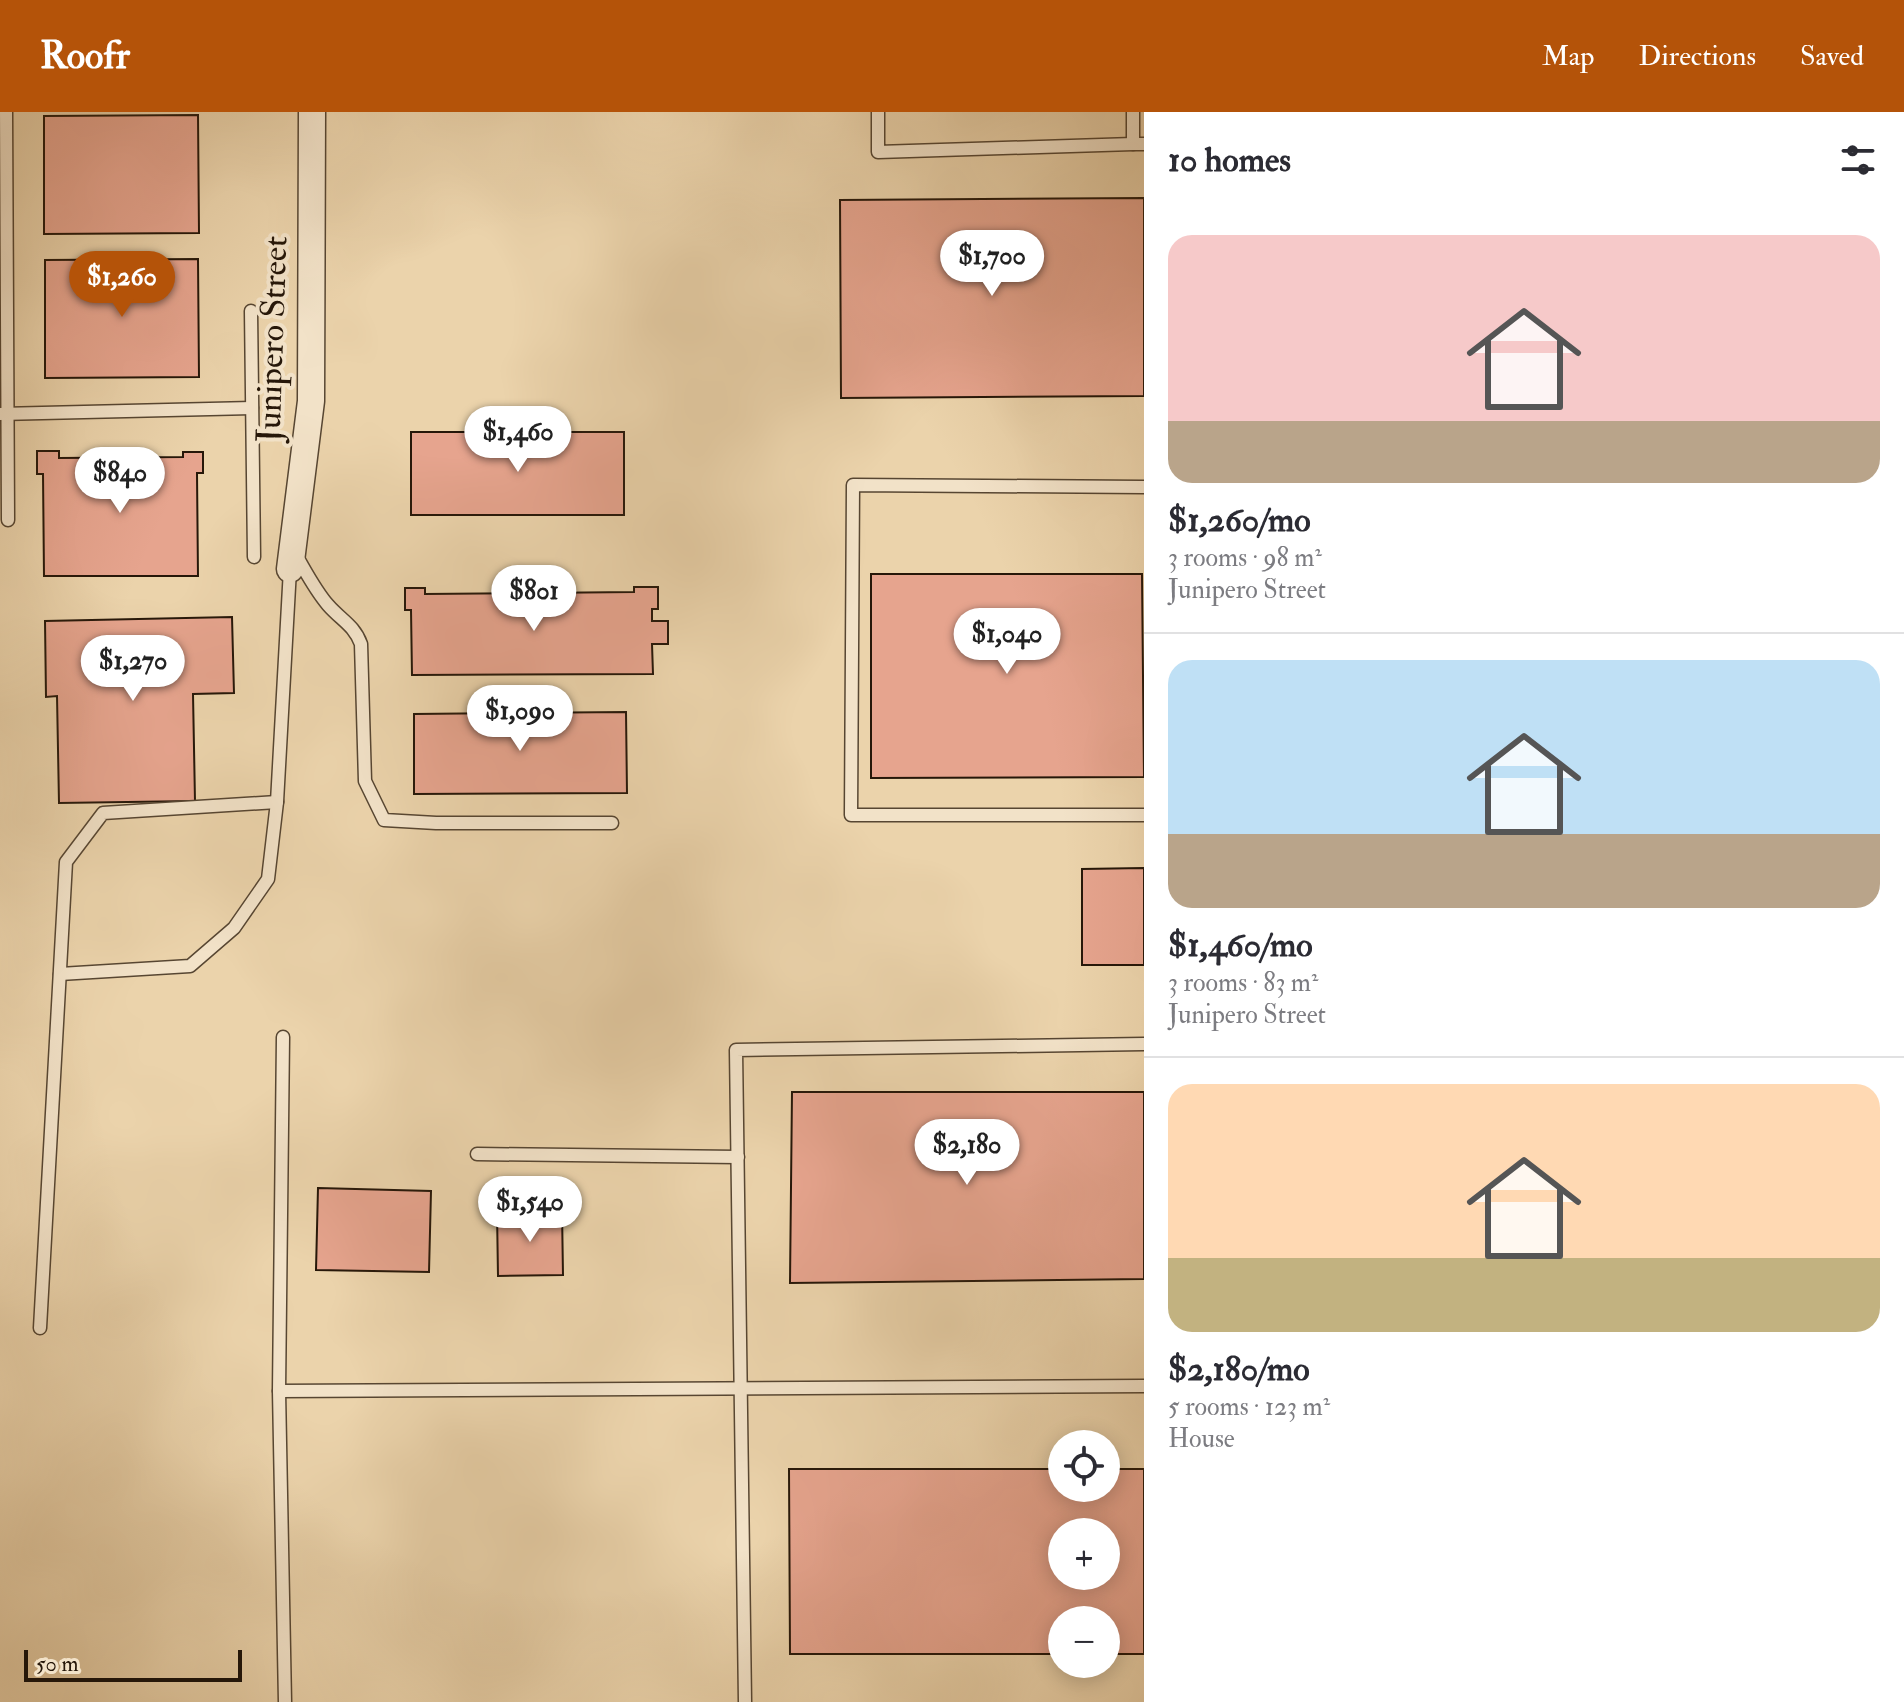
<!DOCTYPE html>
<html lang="en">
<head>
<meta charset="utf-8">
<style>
  body { margin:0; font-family:"IM FELL Double Pica",serif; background:#f2f2f3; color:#2b2b33; height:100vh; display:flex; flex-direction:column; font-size:30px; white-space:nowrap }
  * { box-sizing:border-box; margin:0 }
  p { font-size:26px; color:#7c7c81 }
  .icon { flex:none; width:44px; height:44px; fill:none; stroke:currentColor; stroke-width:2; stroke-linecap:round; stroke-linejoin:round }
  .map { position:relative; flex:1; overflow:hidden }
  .panel { display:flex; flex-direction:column; background:#fff; width:760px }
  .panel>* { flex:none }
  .controls { position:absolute; left:1048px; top:1318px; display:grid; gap:16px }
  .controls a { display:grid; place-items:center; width:72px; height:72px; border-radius:50%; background:#fff; box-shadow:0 4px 20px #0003; font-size:40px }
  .scale { position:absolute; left:24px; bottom:20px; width:218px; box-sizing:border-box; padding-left:8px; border:4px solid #261709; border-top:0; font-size:22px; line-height:28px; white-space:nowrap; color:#261709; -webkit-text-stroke:6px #f2e2c8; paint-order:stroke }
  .price { position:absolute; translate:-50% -68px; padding:0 18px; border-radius:28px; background:#fff; color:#222; font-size:26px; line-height:52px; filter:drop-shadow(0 2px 4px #0008) }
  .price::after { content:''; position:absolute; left:50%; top:48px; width:24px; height:18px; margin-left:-12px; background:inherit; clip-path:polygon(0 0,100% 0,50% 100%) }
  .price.on { background:#b45309; color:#fff }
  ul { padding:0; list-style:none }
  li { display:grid; align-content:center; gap:16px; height:424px; padding:0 24px }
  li+li { border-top:2px solid #e1e1e2 }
  li span { display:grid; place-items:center; height:248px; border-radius:24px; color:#555 }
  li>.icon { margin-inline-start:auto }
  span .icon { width:144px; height:144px; fill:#fffc; stroke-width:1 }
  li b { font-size:34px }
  h2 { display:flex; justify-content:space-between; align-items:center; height:96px; padding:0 24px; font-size:34px }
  header { display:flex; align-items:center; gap:48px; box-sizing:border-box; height:112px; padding:0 40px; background:#b45309; color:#fff }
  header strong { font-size:38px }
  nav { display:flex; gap:44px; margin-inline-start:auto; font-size:28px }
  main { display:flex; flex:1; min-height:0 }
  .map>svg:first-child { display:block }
  .building { fill:#e6a48e; stroke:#261709; stroke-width:2; fill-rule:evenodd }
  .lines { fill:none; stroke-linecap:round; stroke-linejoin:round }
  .lane-casing { stroke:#574632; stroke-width:15 }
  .street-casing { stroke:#574632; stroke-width:29 }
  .lane { stroke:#f2e2c8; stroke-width:12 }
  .street { stroke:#f2e2c8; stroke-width:26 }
  .labels { text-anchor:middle; stroke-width:8; stroke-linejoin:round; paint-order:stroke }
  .street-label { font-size:34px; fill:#261709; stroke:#f2e2c8 }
</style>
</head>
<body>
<header>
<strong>Roofr</strong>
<nav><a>Map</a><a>Directions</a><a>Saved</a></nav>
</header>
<main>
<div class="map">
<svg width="1144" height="1590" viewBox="0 0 1144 1590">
  <rect width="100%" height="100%" fill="#ebd3ab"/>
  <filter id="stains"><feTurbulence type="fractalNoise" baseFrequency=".0025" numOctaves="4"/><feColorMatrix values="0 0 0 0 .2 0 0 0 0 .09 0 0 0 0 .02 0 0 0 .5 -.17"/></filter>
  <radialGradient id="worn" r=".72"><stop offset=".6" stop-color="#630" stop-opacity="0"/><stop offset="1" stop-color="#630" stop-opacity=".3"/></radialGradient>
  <g class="building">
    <polygon points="198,3 199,121 44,122 44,4"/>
    <polygon points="1144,86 1144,284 841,286 840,88"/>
    <polygon points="198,147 199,265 45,266 45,148"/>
    <rect x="411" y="320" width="213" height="83"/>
    <polygon points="37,339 59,339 59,346 183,345 183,340 203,340 203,361 197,361 198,464 44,464 43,362 37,362"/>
    <polygon points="871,462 1142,462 1144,665 871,666"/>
    <polygon points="634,475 658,475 658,497 652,497 652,509 668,509 668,532 652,532 653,562 412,563 411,498 405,498 405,476 425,476 425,482 634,480"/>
    <polygon points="232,505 234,581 193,582 195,689 59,691 57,584 46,585 45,509"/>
    <polygon points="626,600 627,681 414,682 414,602"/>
    <polygon points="1144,756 1144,853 1082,853 1082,757"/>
    <polygon points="792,980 1144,980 1144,1167 790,1171"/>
    <polygon points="318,1076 431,1079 429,1160 316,1158"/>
    <polygon points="562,1099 563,1163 498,1164 497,1100"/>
    <path d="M789 1357H1062V1376H1106V1357H1144V1542H1106V1508H1062V1542H790ZM1062 1420H1106V1464H1062Z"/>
  </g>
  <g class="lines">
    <defs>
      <g id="lane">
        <polyline points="6,0 8,408"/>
        <polyline points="878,0 878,40 1133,32"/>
        <polyline points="1133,0 1133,32 1144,32"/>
        <polyline points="251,199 254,445"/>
        <polyline points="0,302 252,296"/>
        <polyline points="1144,375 853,373 851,703 1144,703"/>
        <path d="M296 443C306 460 315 478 328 493 341 508 354 513 361 532L365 669 384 708 436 711H612"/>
        <polyline points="60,862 190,854 234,816 268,767 277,690 290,457"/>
        <polyline points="283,925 279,1279 285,1590"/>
        <polyline points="477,1042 738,1045"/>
        <polyline points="40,1216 66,750 103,701 277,690"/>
        <polyline points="279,1279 1144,1274"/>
        <polyline points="745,1590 736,938 1144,932"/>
      </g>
      <polyline id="street" points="290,457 311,289 312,0"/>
    </defs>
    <use href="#lane" class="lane-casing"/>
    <use href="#street" class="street-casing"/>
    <use href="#lane" class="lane"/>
    <use href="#street" class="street"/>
  </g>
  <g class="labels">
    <g class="street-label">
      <text transform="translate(271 227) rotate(-88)" y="12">Junipero Street</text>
    </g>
  </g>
  <rect width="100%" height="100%" filter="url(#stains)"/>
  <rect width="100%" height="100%" fill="url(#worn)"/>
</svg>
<div class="controls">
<a><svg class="icon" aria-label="locate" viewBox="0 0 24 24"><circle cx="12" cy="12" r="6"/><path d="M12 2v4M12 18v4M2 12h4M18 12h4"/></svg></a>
<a>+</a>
<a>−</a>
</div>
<div class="scale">50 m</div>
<b class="price" style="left:992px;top:186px">$1,700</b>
<b class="price on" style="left:122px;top:207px">$1,260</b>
<b class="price" style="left:518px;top:362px">$1,460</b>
<b class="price" style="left:120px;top:403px">$840</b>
<b class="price" style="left:534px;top:521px">$801</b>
<b class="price" style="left:1007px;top:564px">$1,040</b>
<b class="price" style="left:133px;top:591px">$1,270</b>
<b class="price" style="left:520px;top:641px">$1,090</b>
<b class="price" style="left:967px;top:1075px">$2,180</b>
<b class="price" style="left:530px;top:1132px">$1,540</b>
</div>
<section class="panel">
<h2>10 homes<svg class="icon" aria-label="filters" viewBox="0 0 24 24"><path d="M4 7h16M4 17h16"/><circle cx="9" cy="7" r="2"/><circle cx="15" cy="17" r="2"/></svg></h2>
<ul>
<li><span style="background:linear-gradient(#f6c9c9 75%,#b9a48a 0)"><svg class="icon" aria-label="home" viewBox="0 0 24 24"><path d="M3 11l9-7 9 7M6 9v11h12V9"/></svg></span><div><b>$1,260/mo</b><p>3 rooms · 98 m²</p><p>Junipero Street</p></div></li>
<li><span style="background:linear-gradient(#bfe0f5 70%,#b9a48a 0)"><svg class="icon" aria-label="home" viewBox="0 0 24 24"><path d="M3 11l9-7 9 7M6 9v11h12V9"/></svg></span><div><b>$1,460/mo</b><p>3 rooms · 83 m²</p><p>Junipero Street</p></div></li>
<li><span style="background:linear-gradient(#ffd9b3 70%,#c2b280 0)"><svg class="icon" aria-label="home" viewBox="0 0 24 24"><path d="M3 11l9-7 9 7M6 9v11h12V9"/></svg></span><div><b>$2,180/mo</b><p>5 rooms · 123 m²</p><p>House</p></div></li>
</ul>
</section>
</main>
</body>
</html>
